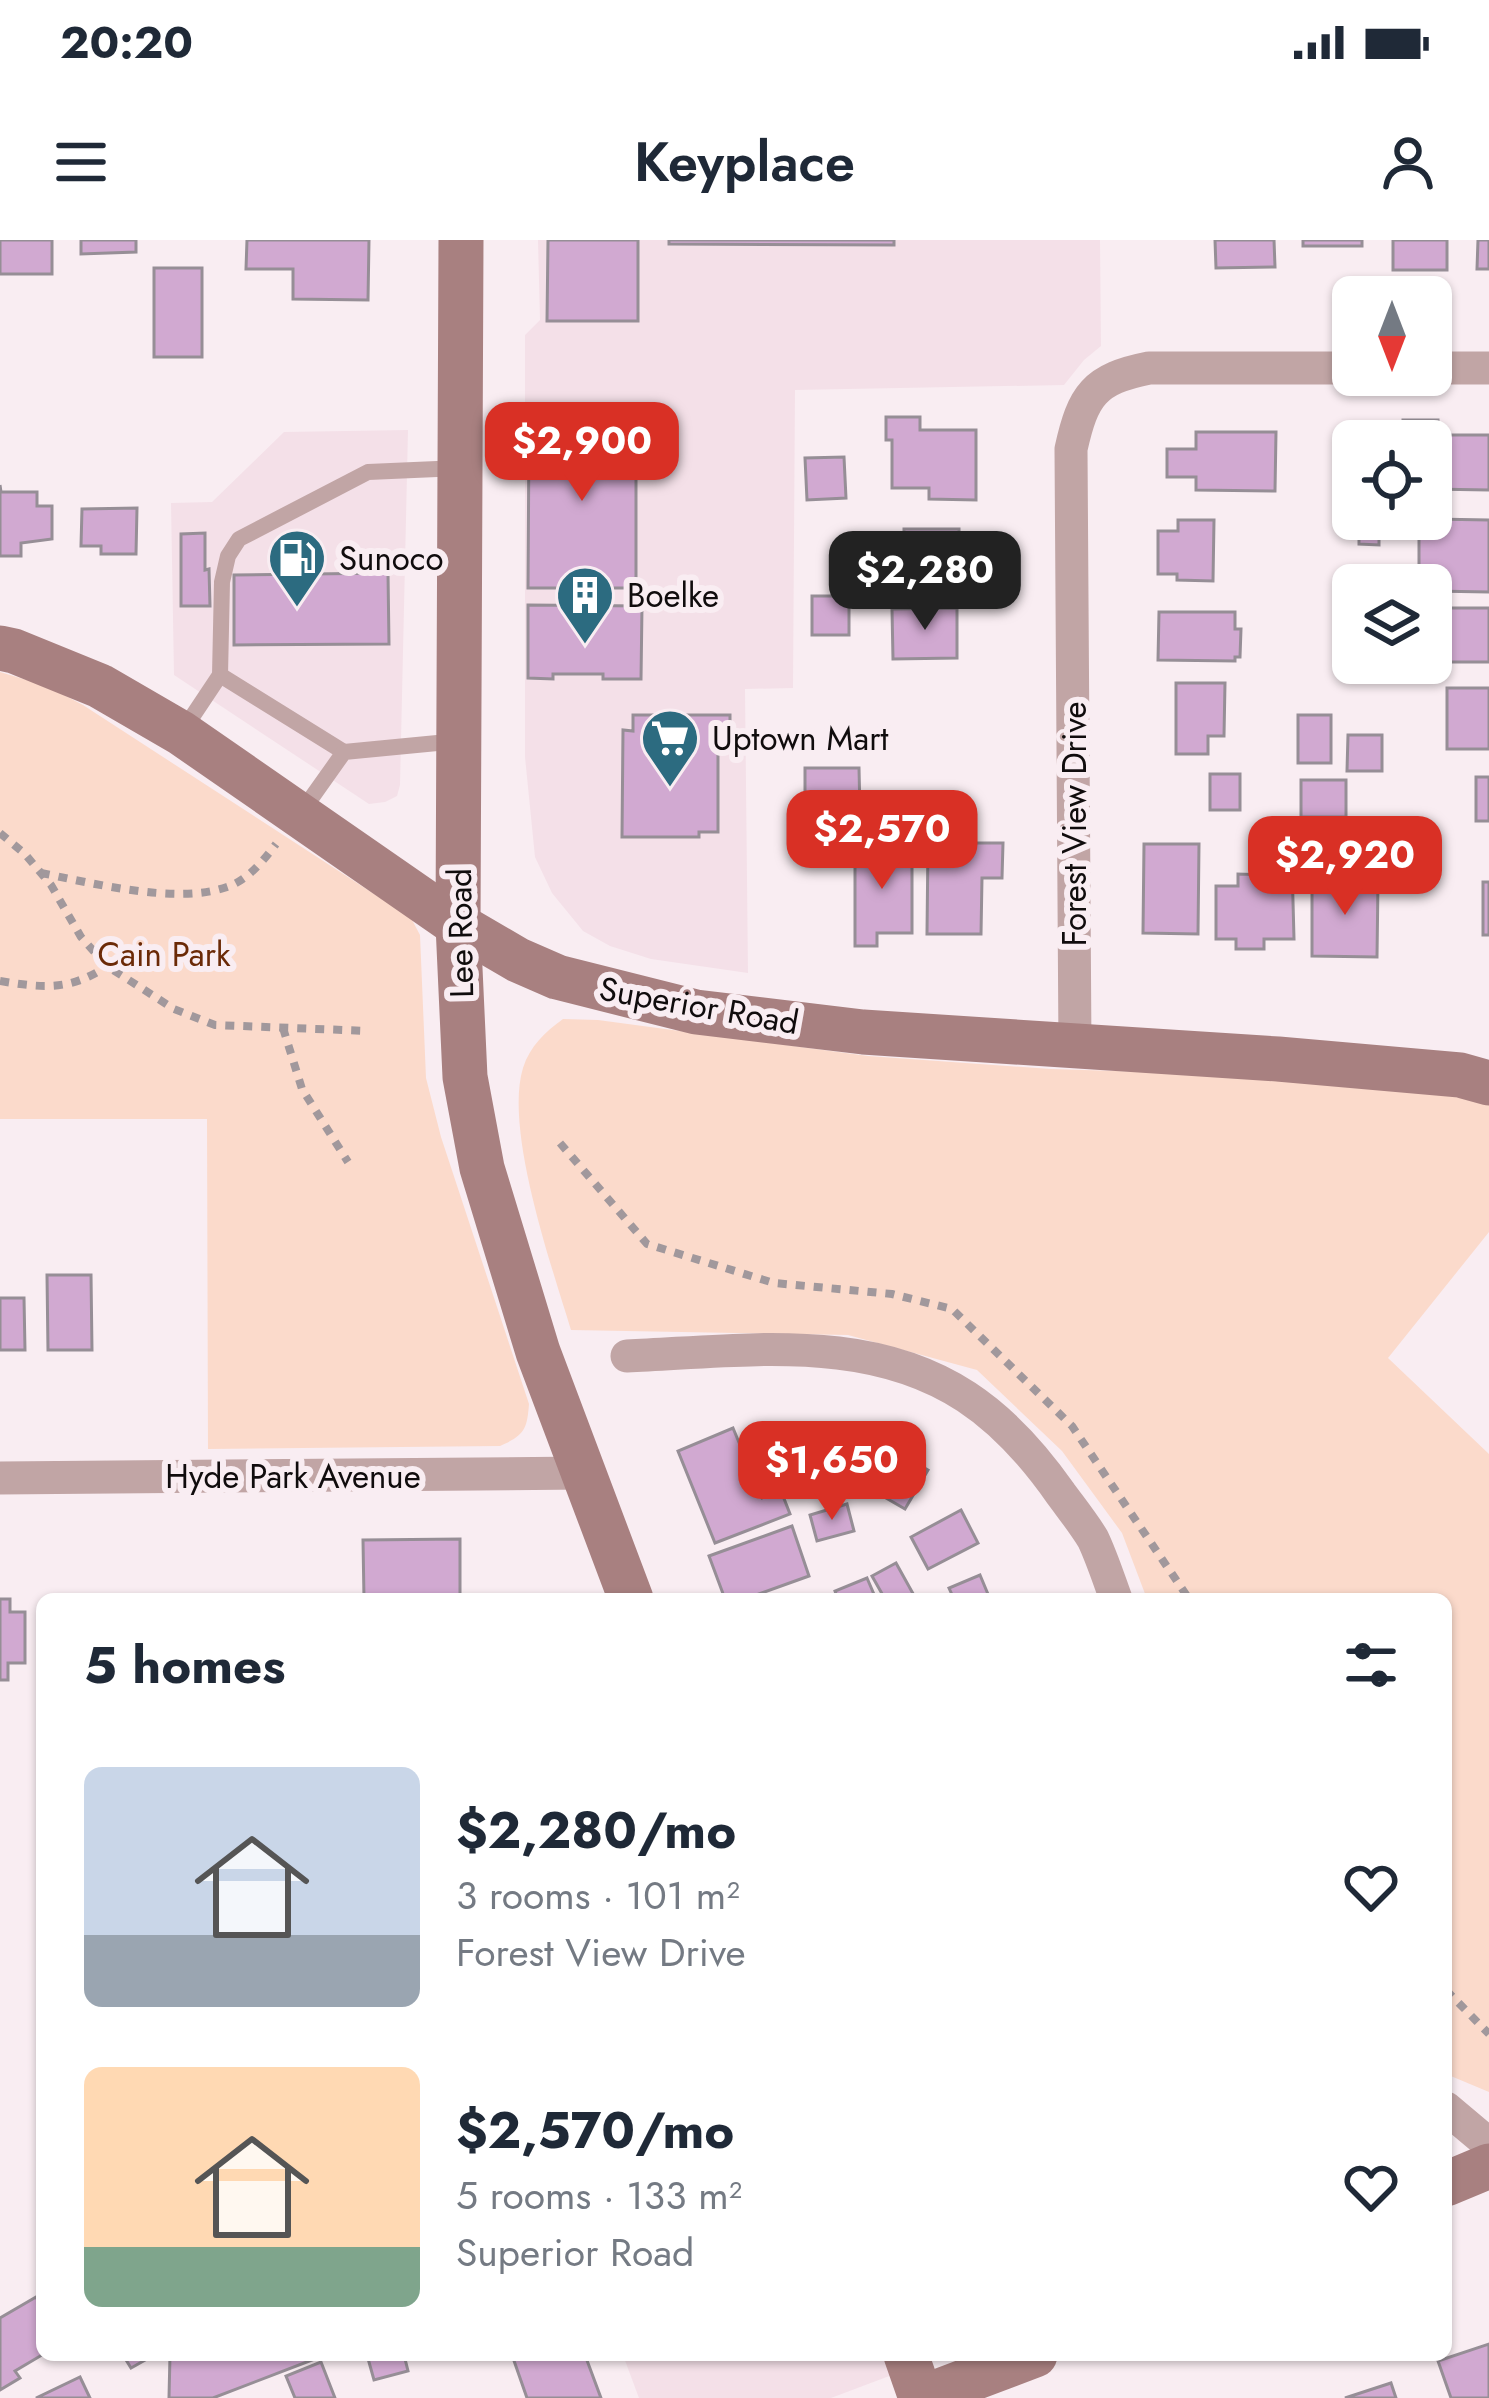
<!DOCTYPE html>
<html lang="en">
<head>
<meta charset="utf-8">
<style>
  body { margin:0; font-family:Jost,sans-serif; background:#f6f6f7; color:#1f2937; height:100vh; display:flex; flex-direction:column; font-size:45px; white-space:nowrap }
  * { box-sizing:border-box; margin:0 }
  p { font-size:39px; color:#747a83 }
  .icon { flex:none; width:66px; height:66px; fill:none; stroke:currentColor; stroke-width:2; stroke-linecap:round; stroke-linejoin:round }
  .map { position:relative; flex:1; overflow:hidden }
  .panel { position:absolute; left:36px; top:1353px; width:1416px; height:768px; display:flex; flex-direction:column; background:#fff; border-radius:18px; box-shadow:0 3px 9px #0004 }
  .panel>* { flex:none }
  .needle { width:78px; rotate:180deg }
  .buttons { position:absolute; left:1332px; top:36px; display:grid; gap:24px }
  .buttons a { display:grid; place-items:center; width:120px; height:120px; border-radius:18px; background:#fff; box-shadow:0 3px 9px #0004; font-size:60px }
  .price { position:absolute; translate:-50% -102px; padding:0 27px; border-radius:24px; background:#d93025; color:#fff; font-size:39px; line-height:78px; filter:drop-shadow(0 3px 6px #0008) }
  .price::after { content:''; position:absolute; left:50%; top:72px; width:36px; height:27px; margin-left:-18px; background:inherit; clip-path:polygon(0 0,100% 0,50% 100%) }
  .price.on { background:#222; color:#fff }
  ul { padding:0; list-style:none }
  li { display:flex; align-items:center; gap:36px; height:300px; padding:0 48px }
  li span { display:grid; place-items:center; flex:none; width:336px; height:240px; border-radius:18px; color:#555 }
  li>.icon { margin-inline-start:auto }
  span .icon { width:144px; height:144px; fill:#fffc; stroke-width:1 }
  li b { font-size:51px }
  h2 { display:flex; justify-content:space-between; align-items:center; height:144px; padding:0 48px; font-size:51px }
  .status { display:flex; justify-content:space-between; align-items:center; height:84px; padding:0 60px; background:#fff; direction:ltr }
  .status svg { height:33px; fill:currentColor }
  header { display:flex; justify-content:space-between; align-items:center; height:156px; padding:0 48px; background:#fff; font-size:54px; font-weight:600 }
  .map>svg:first-child { display:block }
  .built { fill:#f4e0e8 }
  .green { fill:#fbdacb }
  .building { fill:#d1a9d1; stroke:#968e96; stroke-width:3 }
  .lines { fill:none; stroke-linecap:round; stroke-linejoin:round }
  .path { stroke:#a1989c; stroke-width:8; stroke-dasharray:9 9; stroke-linecap:butt }
  .lane { stroke:#c1a5a5; stroke-width:16 }
  .street { stroke:#c1a5a5; stroke-width:33 }
  .secondary { stroke:#a88080; stroke-width:45 }
  .labels { text-anchor:middle; stroke-width:12; stroke-linejoin:round; paint-order:stroke }
  .poi-label { font-size:33px; fill:#100c0d; stroke:#f9edf2; text-anchor:start }
  .street-label { font-size:33px; fill:#100c0d; stroke:#f9edf2 }
  .park-label { font-size:33px; fill:#6b2a07; stroke:#f9edf2 }
</style>
</head>
<body>
<div class="status"><b>20:20</b><svg viewBox="0 0 49 12"><path d="M0 12V9h3v3zM5 12V6h3v6zM10 12V3h3v9zM15 12V0h3v12zM26 1h20v11H26zM47 4h2v5h-2z"/></svg></div>
<header><svg class="icon" aria-label="menu" viewBox="0 0 24 24"><path d="M4 6h16M4 12h16M4 18h16"/></svg>Keyplace<svg class="icon" aria-label="person" viewBox="0 0 24 24"><circle cx="12" cy="8" r="4"/><path d="M4 21q1-7 8-7t8 7"/></svg></header>
<div class="map">
<svg width="1489" height="2158" viewBox="0 0 1489 2158">
  <rect width="100%" height="100%" fill="#f9edf2"/>
  <g class="built">
    <polygon points="538,0 1100,0 1101,106 1084,120 1064,145 795,150 793,448 745,449 748,733 651,719 610,706 583,691 552,653 535,617 525,517 525,95 540,80"/>
    <polygon points="408,190 400,545 397,556 385,562 369,564 174,435 171,263 212,262 284,192"/>
    <polygon points="623,2115 945,2115 831,2158 639,2158"/>
  </g>
  <g class="green">
    <path d="M0 432 47 446 83 465 411 678 420 695 426 838 441 897 529 1164C527 1189 525 1195 500 1206L208 1209 207 879H0Z"/>
    <path d="M563 779 598 780 868 816 1051 829 1280 836 1489 861V992L1388 1118 1489 1214V1852L1446 1834V1359H1147L1122 1293 1062 1211 977 1130 848 1095 571 1090C552 1027 504 890 523 828 530 806 545 792 563 779Z"/>
  </g>
  <g class="building">
    <rect x="0" y="0" width="52" height="34"/>
    <polygon points="81,0 136,0 136,12 81,14"/>
    <polygon points="247,0 369,0 368,60 293,59 293,29 246,29"/>
    <polygon points="548,0 638,0 638,81 547,81"/>
    <polygon points="669,0 894,0 894,5 669,4"/>
    <polygon points="1215,0 1274,0 1275,27 1216,28"/>
    <rect x="1303" y="0" width="59" height="6"/>
    <rect x="1393" y="0" width="54" height="30"/>
    <polygon points="1478,0 1489,0 1489,29 1477,29"/>
    <rect x="154" y="28" width="48" height="89"/>
    <polygon points="886,177 920,177 920,190 976,190 976,260 929,259 929,248 892,248 892,200 886,200"/>
    <polygon points="542,179 636,179 636,348 528,348 529,192"/>
    <polygon points="1403,180 1438,180 1438,195 1489,195 1489,250 1431,249 1431,201 1403,201"/>
    <polygon points="1196,192 1276,192 1275,251 1196,250 1196,237 1167,237 1167,209 1196,209"/>
    <polygon points="844,217 846,258 807,260 805,218"/>
    <polygon points="0,245 1,252 37,252 37,266 52,266 52,299 21,303 21,316 0,316"/>
    <polygon points="137,268 136,314 101,314 101,306 81,306 82,269"/>
    <polygon points="1359,279 1379,279 1379,305 1359,304"/>
    <polygon points="1433,279 1489,280 1489,352 1433,351 1433,327 1419,327 1419,283 1433,284"/>
    <polygon points="1178,280 1214,280 1213,341 1177,340 1177,334 1158,334 1158,291 1178,291"/>
    <polygon points="904,289 959,289 959,308 967,308 967,329 959,329 959,347 904,347"/>
    <polygon points="205,293 205,330 209,329 210,366 181,366 181,294"/>
    <polygon points="388,333 389,404 234,405 234,335"/>
    <rect x="812" y="356" width="37" height="39"/>
    <polygon points="528,365 642,366 641,439 603,439 603,434 553,434 553,439 528,438"/>
    <polygon points="957,368 957,418 893,419 892,369"/>
    <polygon points="1439,368 1489,368 1489,422 1438,422"/>
    <polygon points="1159,372 1235,372 1235,389 1241,389 1240,417 1235,417 1235,421 1158,420"/>
    <polygon points="1176,443 1225,443 1224,496 1208,496 1208,514 1176,514"/>
    <rect x="1447" y="448" width="42" height="61"/>
    <polygon points="633,475 730,475 730,505 718,505 718,592 699,592 699,597 622,597 623,490 633,491"/>
    <rect x="1298" y="475" width="33" height="48"/>
    <polygon points="1348,495 1382,495 1382,531 1347,531"/>
    <polygon points="805,528 859,528 860,572 805,572"/>
    <rect x="1210" y="534" width="30" height="36"/>
    <rect x="1476" y="537" width="13" height="44"/>
    <rect x="1301" y="540" width="45" height="37"/>
    <polygon points="928,603 1003,603 1002,638 982,638 981,694 927,694"/>
    <polygon points="855,604 912,607 912,693 877,693 877,706 855,706"/>
    <polygon points="1144,604 1199,604 1198,694 1143,693"/>
    <polygon points="1269,624 1292,624 1294,699 1264,699 1264,709 1236,709 1236,699 1216,699 1216,646 1238,646 1238,634 1269,635"/>
    <polygon points="1312,640 1378,641 1377,717 1312,716"/>
    <rect x="1483" y="642" width="6" height="53"/>
    <polygon points="47,1035 91,1035 92,1110 48,1110"/>
    <polygon points="0,1058 24,1058 25,1110 0,1110"/>
    <polygon points="733,1188 762,1258 781,1251 790,1274 715,1303 678,1211"/>
    <polygon points="841,1203 859,1230 831,1261 809,1223"/>
    <polygon points="890,1208 928,1230 905,1269 867,1247"/>
    <polygon points="847,1264 854,1291 817,1301 810,1275"/>
    <polygon points="961,1270 978,1303 928,1329 911,1297"/>
    <polygon points="792,1286 809,1336 745,1359 725,1359 709,1316"/>
    <polygon points="460,1299 460,1359 364,1359 363,1300"/>
    <polygon points="896,1323 916,1359 885,1359 872,1336"/>
    <polygon points="980,1335 990,1359 954,1359 949,1348"/>
    <polygon points="867,1338 876,1359 838,1359 835,1351"/>
    <polygon points="0,1359 10,1359 10,1372 25,1372 25,1423 8,1423 8,1440 0,1440"/>
    <polygon points="36,2057 42,2067 42,2115 15,2131 20,2138 0,2150 0,2078"/>
    <polygon points="1489,2104 1489,2158 1451,2158 1438,2121"/>
    <polygon points="123,2115 154,2115 131,2128"/>
    <polygon points="170,2115 325,2115 213,2158 169,2158"/>
    <polygon points="367,2115 404,2115 408,2131 374,2140"/>
    <polygon points="512,2115 585,2115 601,2158 527,2158"/>
    <polygon points="321,2122 335,2158 295,2158 286,2136"/>
    <polygon points="80,2137 90,2158 36,2158"/>
    <polygon points="1391,2143 1396,2158 1345,2158"/>
  </g>
  <g class="lines">
    <g class="path">
      <polyline points="0,593 25,614 51,645 81,697 107,726 174,769 215,785 369,791"/>
      <path d="M41 633C92 643 177 665 227 647 248 640 263 621 276 604"/>
      <path d="M0 741C43 748 70 751 107 726"/>
      <polyline points="283,788 302,849 348,922"/>
      <polyline points="560,903 647,1004 774,1043 892,1054 952,1069 1072,1186 1189,1359"/>
      <polyline points="1446,1750 1489,1794"/>
    </g>
    <g class="lane">
      <polyline points="220,435 344,512"/>
      <polyline points="184,489 220,435 222,342 228,316 239,299 368,232 460,228"/>
      <polyline points="300,574 344,512 458,501"/>
    </g>
    <g class="street">
      <polyline points="1431,128 1489,128"/>
      <path d="M1075 808 1071 209C1083 155 1094 139 1149 128H1353"/>
      <path d="M627 1116C697 1113 768 1105 838 1113 941 1125 1003 1171 1061 1254 1072 1269 1084 1284 1093 1299 1102 1318 1109 1340 1116 1359"/>
      <polyline points="0,1238 585,1233"/>
      <polyline points="1446,1868 1489,1904"/>
    </g>
    <g class="secondary">
      <polyline points="461,0 458,685 465,837 482,928 538,1112 631,1359"/>
      <polyline points="0,408 14,411 100,446 181,493 458,685 518,720 557,737 696,772 863,792 1278,819 1460,835 1489,843"/>
      <polyline points="1446,1944 1489,1926"/>
      <polyline points="906,2115 921,2158"/>
      <polyline points="921,2158 1035,2115"/>
    </g>
  </g>
  <defs>
    <symbol id="fuel-pin" viewBox="-11 -11 22 30"><path d="M0 17L-7.5 6A9.5 9.5 0 1 1 7.5 6Z" fill="#2c6b80" stroke="#f9edf2"/><path d="M-5.5-6h7V0h2V4h1.3V-2.5L3-4.5l.8-.8L6-3V5H2.5V1h-1V6h-7ZM-4.2-4.7v3.2H.2V-4.7Z" fill="#fff"/></symbol>
    <symbol id="building-pin" viewBox="-11 -11 22 30"><path d="M0 17L-7.5 6A9.5 9.5 0 1 1 7.5 6Z" fill="#2c6b80" stroke="#f9edf2"/><path d="M-4-6H4V6H1V3H-1V6H-4ZM-2.5-4.3h1.7v1.8h-1.7ZM.8-4.3h1.7v1.8H.8ZM-2.5-1h1.7V.8h-1.7ZM.8-1h1.7V.8H.8Z" fill="#fff"/></symbol>
    <symbol id="supermarket-pin" viewBox="-11 -11 22 30"><path d="M0 17L-7.5 6A9.5 9.5 0 1 1 7.5 6Z" fill="#2c6b80" stroke="#f9edf2"/><path d="M-6-5.5h2.5l.6 2H6L4.5 2H-2.5L-4.4-4H-6ZM-1.5 3.2a1.3 1.3 0 1 0 .1 0ZM3 3.2a1.3 1.3 0 1 0 .1 0Z" fill="#fff"/></symbol>
  </defs>
  <g fill-rule="evenodd">
    <use href="#fuel-pin" x="264" y="285" width="66" height="90"/>
    <use href="#building-pin" x="552" y="322" width="66" height="90"/>
    <use href="#supermarket-pin" x="637" y="465" width="66" height="90"/>
  </g>
  <g class="labels">
    <g class="poi-label">
      <text x="339" y="330">Sunoco</text>
      <text x="627" y="367">Boelke</text>
      <text x="712" y="510">Uptown Mart</text>
    </g>
    <g class="street-label">
      <text transform="translate(1074 584) rotate(-90)" y="12">Forest View Drive</text>
      <text transform="translate(460 693) rotate(-91)" y="12">Lee Road</text>
      <text transform="translate(699 765) rotate(10)" y="12">Superior Road</text>
      <text x="293" y="1248">Hyde Park Avenue</text>
    </g>
    <g class="park-label">
      <text x="164" y="726">Cain Park</text>
    </g>
  </g>
</svg>
<div class="buttons">
<a><svg class="needle" viewBox="-14 -14 28 28"><path d="M0-13l5 13h-10z" fill="#e53935"/><path d="M0 13l5-13h-10z" fill="#747a83"/></svg></a>
<a><svg class="icon" aria-label="locate" viewBox="0 0 24 24"><circle cx="12" cy="12" r="6"/><path d="M12 2v4M12 18v4M2 12h4M18 12h4"/></svg></a>
<a><svg class="icon" aria-label="layers" viewBox="0 0 24 24"><path d="M12 4l9 5-9 5-9-5zM3 14l9 5 9-5"/></svg></a>
</div>
<b class="price" style="left:582px;top:264px">$2,900</b>
<b class="price on" style="left:925px;top:393px">$2,280</b>
<b class="price" style="left:882px;top:652px">$2,570</b>
<b class="price" style="left:1345px;top:678px">$2,920</b>
<b class="price" style="left:832px;top:1283px">$1,650</b>
<section class="panel">
<h2>5 homes<svg class="icon" aria-label="filters" viewBox="0 0 24 24"><path d="M4 7h16M4 17h16"/><circle cx="9" cy="7" r="2"/><circle cx="15" cy="17" r="2"/></svg></h2>
<ul>
<li><span style="background:linear-gradient(#c9d6e8 70%,#9aa5b1 0)"><svg class="icon" aria-label="home" viewBox="0 0 24 24"><path d="M3 11l9-7 9 7M6 9v11h12V9"/></svg></span><div><b>$2,280/mo</b><p>3 rooms · 101 m²</p><p>Forest View Drive</p></div><svg class="icon" aria-label="heart" viewBox="0 0 24 24"><path d="M12 20l-8-8c-3-5 5-10 8-4 3-6 11-1 8 4z"/></svg></li>
<li><span style="background:linear-gradient(#ffd9b3 75%,#7fa58c 0)"><svg class="icon" aria-label="home" viewBox="0 0 24 24"><path d="M3 11l9-7 9 7M6 9v11h12V9"/></svg></span><div><b>$2,570/mo</b><p>5 rooms · 133 m²</p><p>Superior Road</p></div><svg class="icon" aria-label="heart" viewBox="0 0 24 24"><path d="M12 20l-8-8c-3-5 5-10 8-4 3-6 11-1 8 4z"/></svg></li>
</ul>
</section>
</div>
</body>
</html>
